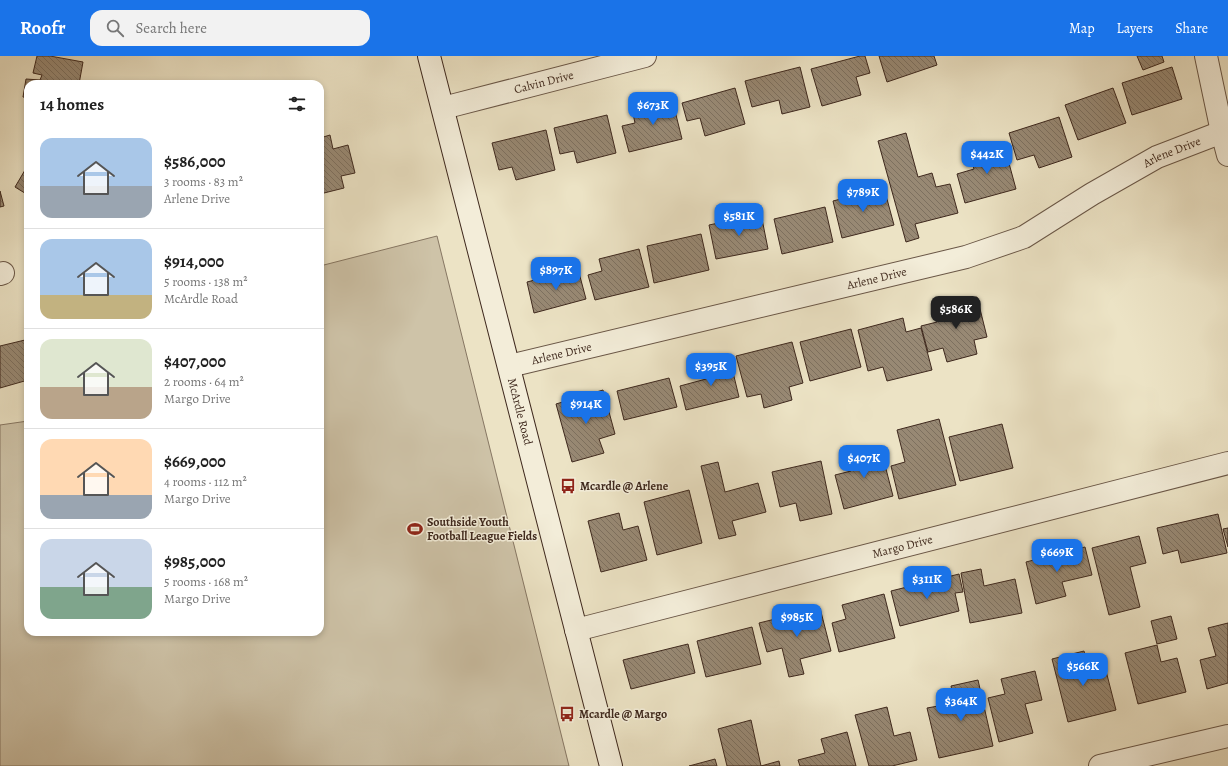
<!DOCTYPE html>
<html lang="en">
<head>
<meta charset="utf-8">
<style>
  body { margin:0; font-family:Alegreya,serif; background:#f2f2f2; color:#222; height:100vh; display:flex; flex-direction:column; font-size:15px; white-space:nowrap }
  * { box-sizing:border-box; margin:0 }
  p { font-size:13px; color:#767676 }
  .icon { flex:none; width:22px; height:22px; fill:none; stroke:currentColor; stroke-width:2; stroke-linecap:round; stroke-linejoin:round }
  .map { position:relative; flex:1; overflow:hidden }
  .panel { position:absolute; left:24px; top:24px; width:300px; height:556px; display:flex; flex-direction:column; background:#fff; border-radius:12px; box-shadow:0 2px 6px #0003 }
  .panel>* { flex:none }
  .price { position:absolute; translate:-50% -34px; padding:0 9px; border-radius:8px; background:#1a73e8; color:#fff; font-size:13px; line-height:26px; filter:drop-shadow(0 1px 2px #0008) }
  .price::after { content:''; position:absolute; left:50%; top:24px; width:12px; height:9px; margin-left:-6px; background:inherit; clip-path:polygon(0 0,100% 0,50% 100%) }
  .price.active { background:#222; color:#fff }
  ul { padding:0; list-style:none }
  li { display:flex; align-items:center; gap:12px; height:100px; padding:0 16px }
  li+li { border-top:1px solid #e0e0e0 }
  li span { display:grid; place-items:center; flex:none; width:112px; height:80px; border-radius:12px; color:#555 }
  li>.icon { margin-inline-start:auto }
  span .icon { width:48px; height:48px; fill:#fffc; stroke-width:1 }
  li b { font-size:17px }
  h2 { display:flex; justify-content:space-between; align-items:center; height:48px; padding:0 16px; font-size:17px }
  header { display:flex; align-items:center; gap:24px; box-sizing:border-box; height:56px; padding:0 20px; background:#1a73e8; color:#fff }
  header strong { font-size:19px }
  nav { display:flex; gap:22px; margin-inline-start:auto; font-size:14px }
  .search { width:280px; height:36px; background:#f2f2f2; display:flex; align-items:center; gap:10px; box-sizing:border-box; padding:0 14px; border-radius:12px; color:#767676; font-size:15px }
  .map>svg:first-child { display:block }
  .green { fill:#cec3a8; stroke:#867662 }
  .building { fill:url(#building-back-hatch); stroke:#3e281d }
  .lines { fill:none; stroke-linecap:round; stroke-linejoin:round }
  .minor-casing { stroke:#6a5747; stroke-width:24 }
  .secondary-casing { stroke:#3e281d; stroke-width:24 }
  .minor { stroke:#f3edd9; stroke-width:22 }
  .secondary { stroke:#f3edd9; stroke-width:22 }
  .labels { text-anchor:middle; stroke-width:3; stroke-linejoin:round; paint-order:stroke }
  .street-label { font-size:12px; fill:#3e281d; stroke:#f3edd9 }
  .poi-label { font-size:12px; font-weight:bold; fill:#3e281d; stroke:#f3edd9; text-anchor:start }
</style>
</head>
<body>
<header>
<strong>Roofr</strong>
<div class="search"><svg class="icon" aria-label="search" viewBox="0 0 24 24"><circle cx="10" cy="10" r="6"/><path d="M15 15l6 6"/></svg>Search here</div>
<nav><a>Map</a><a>Layers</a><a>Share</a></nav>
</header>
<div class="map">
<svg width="1228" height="710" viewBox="0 0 1228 710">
  <defs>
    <pattern id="building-back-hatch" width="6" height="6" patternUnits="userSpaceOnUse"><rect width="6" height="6" fill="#988974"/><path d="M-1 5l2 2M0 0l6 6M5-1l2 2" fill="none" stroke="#7d705f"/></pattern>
  </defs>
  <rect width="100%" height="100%" fill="#ece3c5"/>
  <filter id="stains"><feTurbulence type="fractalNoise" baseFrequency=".005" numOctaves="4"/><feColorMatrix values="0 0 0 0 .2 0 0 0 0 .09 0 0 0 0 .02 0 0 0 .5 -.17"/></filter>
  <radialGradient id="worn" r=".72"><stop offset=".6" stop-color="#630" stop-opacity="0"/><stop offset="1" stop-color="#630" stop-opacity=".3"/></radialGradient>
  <polygon class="green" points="437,180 569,710 0,710 0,369 28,365 28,576 320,576 320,210"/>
  <g class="building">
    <polygon points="37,0 50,0 83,6 79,28 28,28 28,42 23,41 26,23 40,24 42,19 33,17"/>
    <polygon points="860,0 865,0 870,17 856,21 861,39 822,50 811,13"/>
    <polygon points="879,0 934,0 937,9 887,26"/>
    <polygon points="1137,0 1162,0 1164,6 1143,14"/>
    <polygon points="800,11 810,51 782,58 779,44 752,51 745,25"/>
    <polygon points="1172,11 1182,43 1132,59 1122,27"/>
    <polygon points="735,32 745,68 705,80 700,62 687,65 682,47"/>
    <polygon points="1113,32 1126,67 1078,84 1065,49"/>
    <polygon points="672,43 682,83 629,96 622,70 635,67 632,53"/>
    <polygon points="607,59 616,97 577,107 574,95 560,98 554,72"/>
    <polygon points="1059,61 1072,101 1039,112 1034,99 1017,104 1009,77"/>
    <polygon points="546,74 555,114 516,124 512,111 499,114 492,87"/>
    <polygon points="906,77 918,121 932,117 936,131 950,128 958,157 915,168 919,182 906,186 878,85"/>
    <polygon points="330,79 333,93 348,89 355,117 341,120 344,132 320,138 320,82"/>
    <polygon points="1004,89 1016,133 965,147 957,118 974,113 970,98"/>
    <polygon points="28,109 28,139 15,131"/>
    <polygon points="884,132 894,169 842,182 833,145"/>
    <polygon points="0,135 4,150 0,151"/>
    <polygon points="825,151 833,186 782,198 774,163"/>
    <polygon points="761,158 768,193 716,203 709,169"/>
    <polygon points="701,178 709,214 654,227 647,190"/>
    <polygon points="639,193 649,231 595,244 588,219 602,215 599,203"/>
    <polygon points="578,213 586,243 534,257 527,226"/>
    <polygon points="977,241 987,281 974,284 977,298 947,306 943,292 928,296 921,270 937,266 933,253"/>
    <polygon points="903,262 906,276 921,272 932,314 887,325 883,311 868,315 858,274"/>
    <polygon points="851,273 861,311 810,325 800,286"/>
    <polygon points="25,284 28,296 28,324 0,332 0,290"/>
    <polygon points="792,286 803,327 789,331 792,344 764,352 761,338 747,341 736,300"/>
    <polygon points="730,304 739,341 686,354 680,330 706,323 703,310"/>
    <polygon points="669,322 677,351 624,364 617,335"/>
    <polygon points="603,334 615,378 599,383 604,397 572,406 556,348"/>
    <polygon points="939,363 956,429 899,443 891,410 905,406 897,374"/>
    <polygon points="1002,368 1013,412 960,425 949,381"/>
    <polygon points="880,390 893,440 844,453 835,419 851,415 847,398"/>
    <polygon points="821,405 832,458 800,465 796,447 780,451 772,416"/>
    <polygon points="718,406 725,436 758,427 766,456 732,465 736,479 719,483 701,410"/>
    <polygon points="689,434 702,487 657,499 644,446"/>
    <polygon points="619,457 623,474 638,470 647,504 601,516 588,465"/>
    <polygon points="1218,458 1227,497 1181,507 1178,494 1163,498 1157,472"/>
    <polygon points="1228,472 1228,491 1223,473"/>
    <polygon points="1139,480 1146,507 1130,511 1140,551 1109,559 1092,492"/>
    <polygon points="1085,491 1092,519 1062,526 1066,540 1036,548 1026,506"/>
    <polygon points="981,513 984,530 1015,523 1022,557 970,567 961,517"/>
    <polygon points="959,518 963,536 955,537 959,555 900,570 891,535"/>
    <polygon points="884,538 895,582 839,596 832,567 846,563 842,549"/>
    <polygon points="820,552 831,595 800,603 804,618 789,621 782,592 767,596 759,567"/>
    <polygon points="1171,560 1177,583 1157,588 1151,565"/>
    <polygon points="1228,567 1228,627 1207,633 1200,604 1216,600 1208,572"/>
    <polygon points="752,571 761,608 706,621 697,585"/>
    <polygon points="688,588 695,617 631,633 623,604"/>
    <polygon points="1157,589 1161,606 1177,602 1186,636 1138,648 1125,597"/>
    <polygon points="1084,595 1088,611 1104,607 1116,654 1068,666 1052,603"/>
    <polygon points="1035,615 1042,644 1025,648 1033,677 999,686 988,642 1005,638 1001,623"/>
    <polygon points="978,624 993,690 939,702 927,652 955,647 951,630"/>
    <polygon points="887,651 894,680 910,676 917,704 892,710 869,710 855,659"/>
    <polygon points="751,664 761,710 779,705 780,710 727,710 718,673"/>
    <polygon points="847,676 856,710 800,710 798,704 825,697 821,683"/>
    <polygon points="715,703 717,710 689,710"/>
  </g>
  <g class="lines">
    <defs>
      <g id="minor">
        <polyline points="1206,0 1222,76 1228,99"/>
        <path id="s1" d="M443 52 645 0"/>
        <polyline points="0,218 3,217"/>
        <path id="s2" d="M509 310 966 201 1024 181 1092 138 1157 101 1222 76"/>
        <path id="s3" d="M576 574 1228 407"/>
        <polyline points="1100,710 1228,680"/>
      </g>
      <g id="secondary">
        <path id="s4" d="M429 0 611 710"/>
      </g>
    </defs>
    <use href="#minor" class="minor-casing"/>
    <use href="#secondary" class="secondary-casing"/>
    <use href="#minor" class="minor"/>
    <use href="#secondary" class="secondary"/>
  </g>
  <defs>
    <symbol id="bus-bare" viewBox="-9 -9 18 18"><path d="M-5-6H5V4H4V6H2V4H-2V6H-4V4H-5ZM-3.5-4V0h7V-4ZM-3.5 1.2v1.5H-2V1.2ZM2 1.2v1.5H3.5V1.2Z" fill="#8f2418" stroke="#f3edd9" stroke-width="2.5" paint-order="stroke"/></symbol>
    <symbol id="stadium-bare" viewBox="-9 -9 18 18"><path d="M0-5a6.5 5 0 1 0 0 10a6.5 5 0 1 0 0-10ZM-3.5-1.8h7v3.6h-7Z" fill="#8f2418" stroke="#f3edd9" stroke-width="2.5" paint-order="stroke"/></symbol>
  </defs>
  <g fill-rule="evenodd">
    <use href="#bus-bare" x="557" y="419" width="22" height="22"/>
    <use href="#stadium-bare" x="404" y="462" width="22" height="22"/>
    <use href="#bus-bare" x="556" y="647" width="22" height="22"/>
  </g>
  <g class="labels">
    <g class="street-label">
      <text dy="4" stroke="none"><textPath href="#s1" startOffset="104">Calvin Drive</textPath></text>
      <text dy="4" stroke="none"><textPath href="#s2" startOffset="702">Arlene Drive</textPath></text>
      <text dy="4" stroke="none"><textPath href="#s2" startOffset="378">Arlene Drive</textPath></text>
      <text dy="4" stroke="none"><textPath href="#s2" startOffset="54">Arlene Drive</textPath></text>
      <text dy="4" stroke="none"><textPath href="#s4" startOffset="367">McArdle Road</textPath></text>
      <text dy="4" stroke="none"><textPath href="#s3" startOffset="337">Margo Drive</textPath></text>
    </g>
    <g class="poi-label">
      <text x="580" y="434">Mcardle @ Arlene</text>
      <text x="427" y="470">Southside Youth<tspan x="427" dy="14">Football League Fields</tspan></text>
      <text x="579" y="662">Mcardle @ Margo</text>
    </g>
  </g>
  <rect width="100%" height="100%" filter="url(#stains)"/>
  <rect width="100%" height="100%" fill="url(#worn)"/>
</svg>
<b class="price" style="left:653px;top:70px">$673K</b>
<b class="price" style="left:987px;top:119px">$442K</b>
<b class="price" style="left:863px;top:157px">$789K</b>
<b class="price" style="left:739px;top:181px">$581K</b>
<b class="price" style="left:556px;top:235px">$897K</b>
<b class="price active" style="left:956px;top:274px">$586K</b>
<b class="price" style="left:711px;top:331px">$395K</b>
<b class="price" style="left:586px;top:369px">$914K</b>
<b class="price" style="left:864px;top:423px">$407K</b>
<b class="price" style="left:1057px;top:517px">$669K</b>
<b class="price" style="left:927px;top:544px">$311K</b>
<b class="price" style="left:797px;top:582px">$985K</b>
<b class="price" style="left:1083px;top:631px">$566K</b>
<b class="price" style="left:961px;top:666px">$364K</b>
<section class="panel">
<h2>14 homes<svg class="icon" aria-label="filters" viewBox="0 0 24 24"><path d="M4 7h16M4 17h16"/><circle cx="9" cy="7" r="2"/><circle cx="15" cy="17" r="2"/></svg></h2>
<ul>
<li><span style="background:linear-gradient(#a9c7e8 60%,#9aa5b1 0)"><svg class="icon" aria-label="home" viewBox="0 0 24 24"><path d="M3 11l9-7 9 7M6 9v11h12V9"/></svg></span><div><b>$586,000</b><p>3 rooms · 83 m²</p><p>Arlene Drive</p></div></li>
<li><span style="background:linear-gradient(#a9c7e8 70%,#c2b280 0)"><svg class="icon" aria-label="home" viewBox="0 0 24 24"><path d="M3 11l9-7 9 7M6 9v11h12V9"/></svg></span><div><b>$914,000</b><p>5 rooms · 138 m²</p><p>McArdle Road</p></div></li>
<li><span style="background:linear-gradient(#dfe7d0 60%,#b9a48a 0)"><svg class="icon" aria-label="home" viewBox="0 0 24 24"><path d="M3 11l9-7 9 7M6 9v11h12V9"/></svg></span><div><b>$407,000</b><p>2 rooms · 64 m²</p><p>Margo Drive</p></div></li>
<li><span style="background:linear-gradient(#ffd9b3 70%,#9aa5b1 0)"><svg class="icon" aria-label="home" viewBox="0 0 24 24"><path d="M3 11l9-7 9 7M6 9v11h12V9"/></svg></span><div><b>$669,000</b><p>4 rooms · 112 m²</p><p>Margo Drive</p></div></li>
<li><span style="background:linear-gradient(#c9d6e8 60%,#7fa58c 0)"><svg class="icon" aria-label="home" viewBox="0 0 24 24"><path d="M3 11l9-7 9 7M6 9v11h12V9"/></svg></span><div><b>$985,000</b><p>5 rooms · 168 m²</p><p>Margo Drive</p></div></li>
</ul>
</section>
</div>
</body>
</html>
